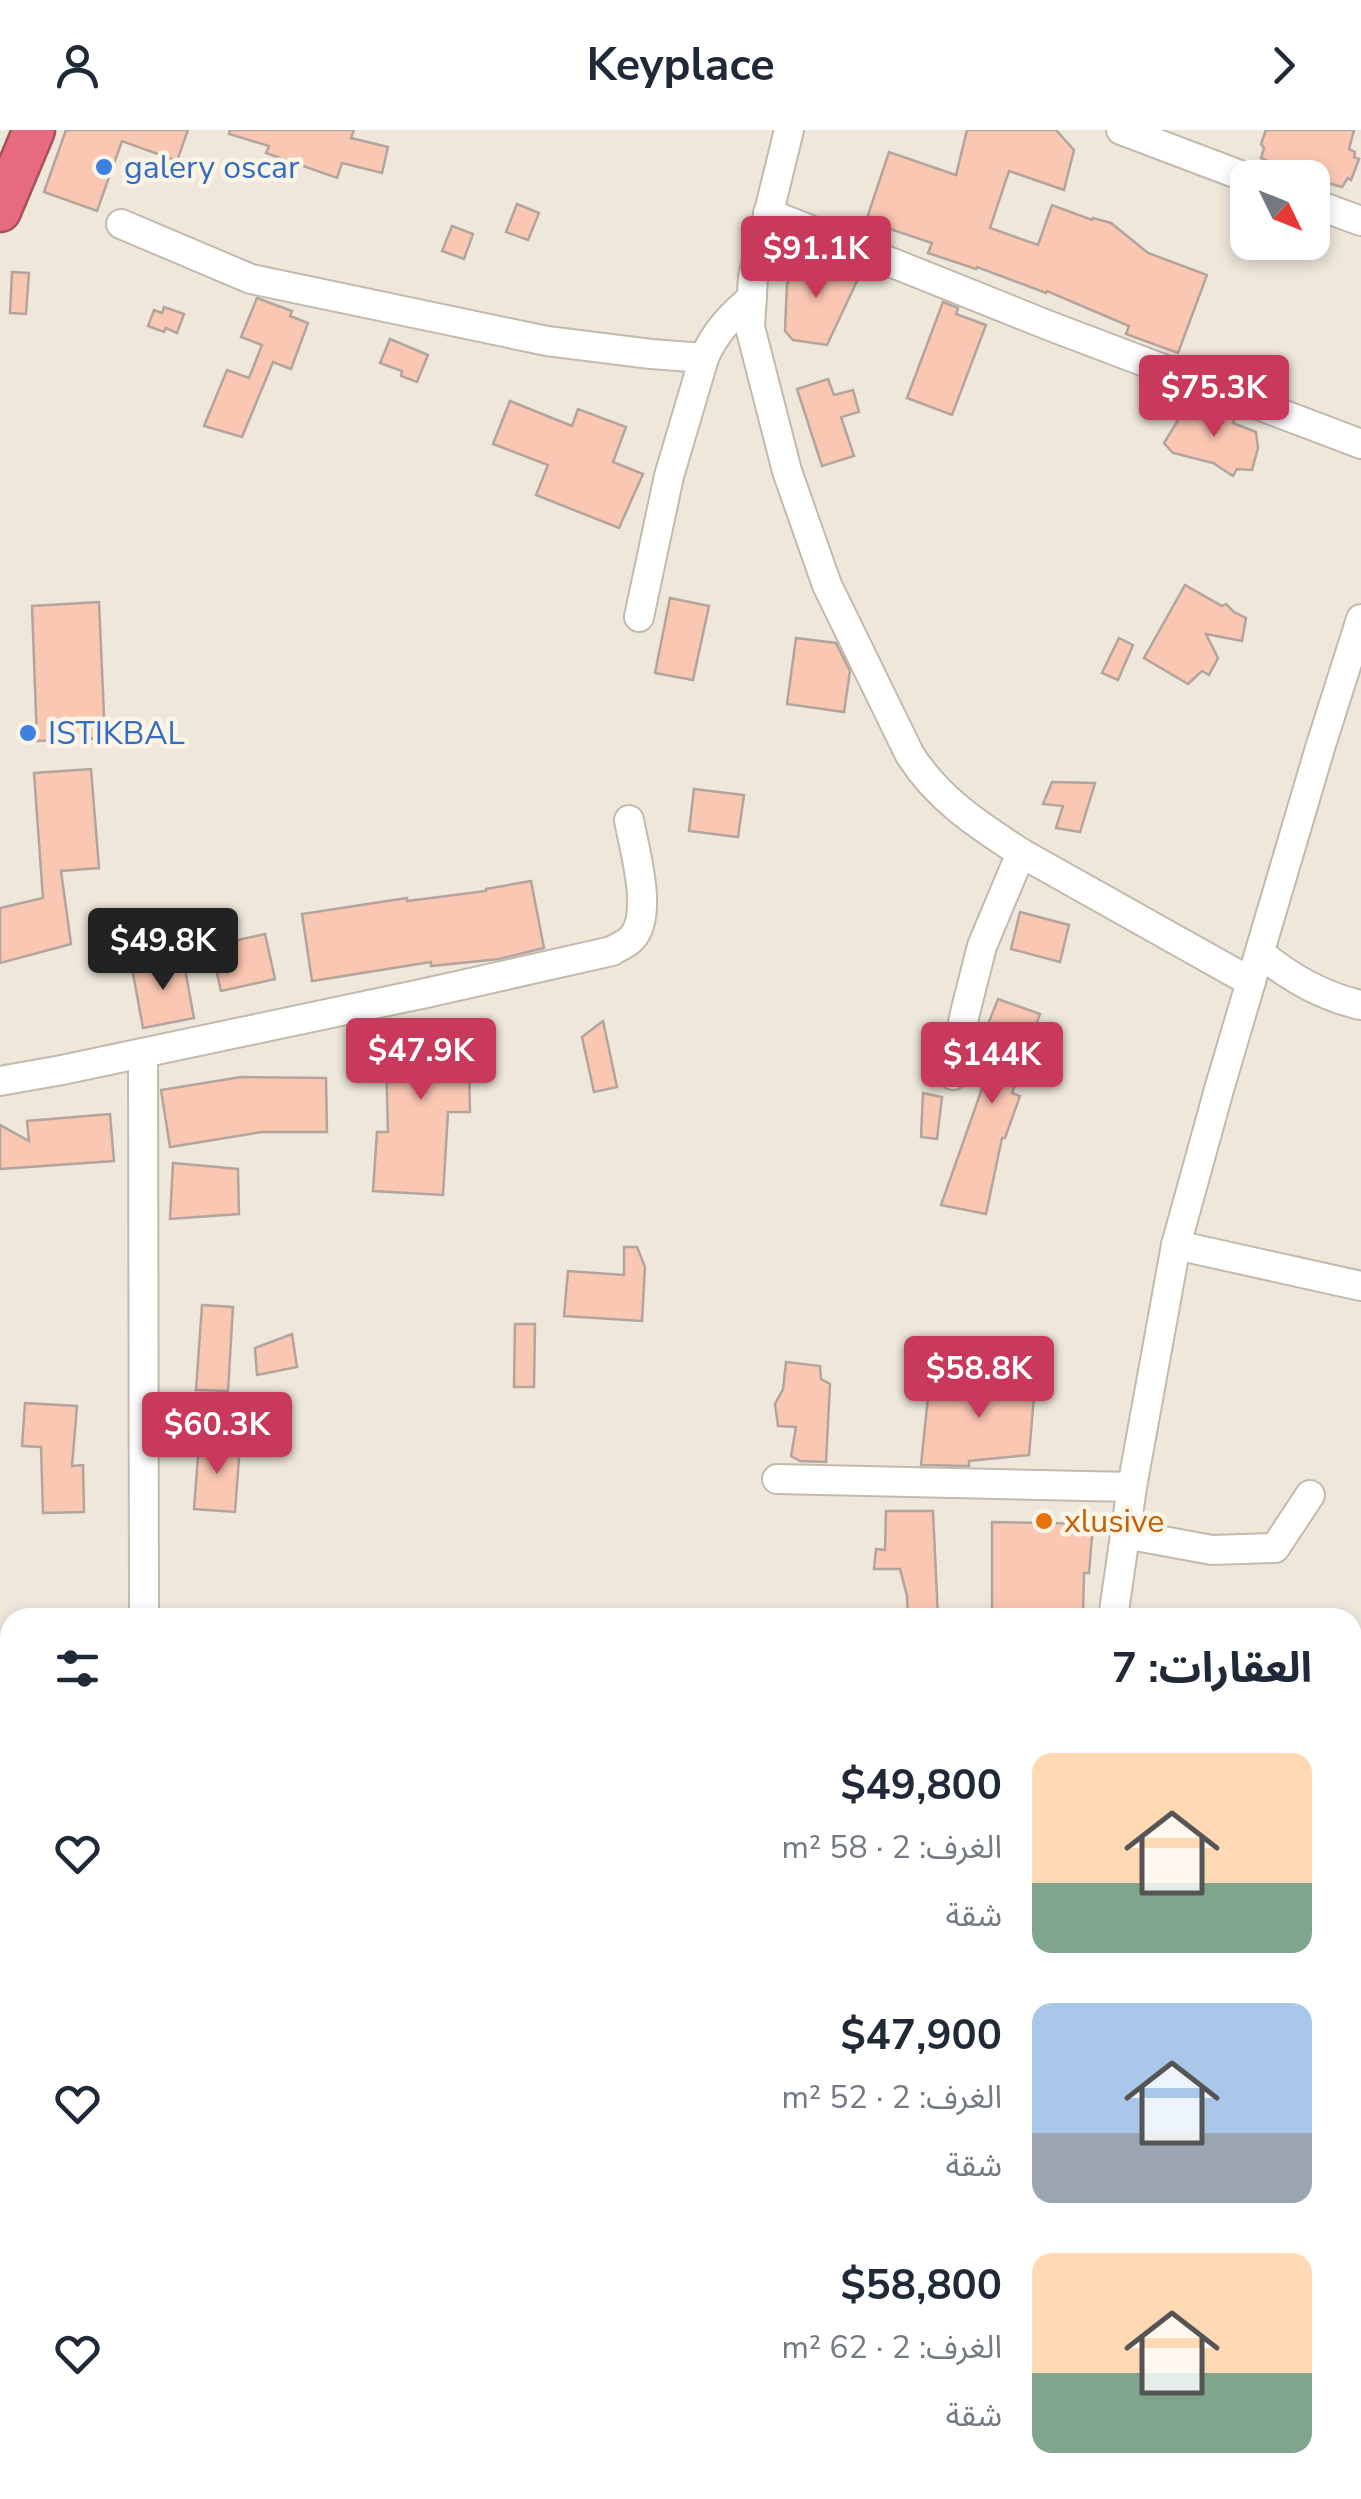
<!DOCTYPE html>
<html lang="ar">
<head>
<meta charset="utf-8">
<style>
  body { margin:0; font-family:"Nunito Sans","Noto Sans Arabic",sans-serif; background:#f6f6f7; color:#1f2937; direction:rtl; height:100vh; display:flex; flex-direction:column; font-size:38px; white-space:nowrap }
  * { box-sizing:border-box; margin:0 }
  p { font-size:32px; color:#747a83 }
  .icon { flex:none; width:55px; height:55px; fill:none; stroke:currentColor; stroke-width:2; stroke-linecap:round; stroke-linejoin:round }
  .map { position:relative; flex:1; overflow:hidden; direction:ltr }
  .drawer { position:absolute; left:0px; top:1478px; width:1362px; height:892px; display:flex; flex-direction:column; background:#fff; border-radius:30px 30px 0 0; box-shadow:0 5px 15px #0003; direction:rtl }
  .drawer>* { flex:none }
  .needle { width:65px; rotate:133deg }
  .buttons { position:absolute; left:1230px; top:30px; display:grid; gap:20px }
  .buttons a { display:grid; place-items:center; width:100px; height:100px; border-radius:20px; background:#fff; box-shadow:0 5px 15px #0003; font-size:50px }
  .price { position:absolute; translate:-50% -85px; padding:0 22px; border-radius:10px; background:#c8395b; color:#fff; font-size:32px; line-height:65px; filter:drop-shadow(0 2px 5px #0008) }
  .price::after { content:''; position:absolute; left:50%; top:60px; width:30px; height:22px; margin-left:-15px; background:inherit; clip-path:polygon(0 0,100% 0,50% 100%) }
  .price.on { background:#222; color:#fff }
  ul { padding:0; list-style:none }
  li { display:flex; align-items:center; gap:30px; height:250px; padding:0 50px }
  li span { display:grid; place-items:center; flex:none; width:280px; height:200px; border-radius:20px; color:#555 }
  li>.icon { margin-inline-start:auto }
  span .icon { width:120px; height:120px; fill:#fffc; stroke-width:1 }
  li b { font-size:42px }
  h2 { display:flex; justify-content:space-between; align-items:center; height:120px; padding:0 50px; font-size:42px }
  header { display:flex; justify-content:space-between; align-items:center; height:130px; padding:0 50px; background:#fff; font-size:45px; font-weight:700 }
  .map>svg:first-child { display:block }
  .building { fill:#fac7b2; stroke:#b3a49e; stroke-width:2.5 }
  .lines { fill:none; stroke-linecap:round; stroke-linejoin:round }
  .minor-casing { stroke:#c1baad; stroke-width:32 }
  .highway-casing { stroke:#a4535e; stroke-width:45 }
  .path { stroke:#88847b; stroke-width:4; stroke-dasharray:5 8; stroke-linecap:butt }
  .minor { stroke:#fff; stroke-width:28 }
  .highway { stroke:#e76a7e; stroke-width:40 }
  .shop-dot { fill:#3f7fe0; stroke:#fbf5e7; stroke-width:4 }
  .food-dot { fill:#e8710a; stroke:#fbf5e7; stroke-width:4 }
  .labels { text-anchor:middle; stroke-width:9; stroke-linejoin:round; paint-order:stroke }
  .shop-label { font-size:32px; fill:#366cbe; stroke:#fbf5e7; text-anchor:start }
  .food-label { font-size:32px; fill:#c56008; stroke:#fbf5e7; text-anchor:start }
</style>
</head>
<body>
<header><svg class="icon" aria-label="forward" viewBox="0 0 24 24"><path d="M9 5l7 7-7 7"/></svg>Keyplace<svg class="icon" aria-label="person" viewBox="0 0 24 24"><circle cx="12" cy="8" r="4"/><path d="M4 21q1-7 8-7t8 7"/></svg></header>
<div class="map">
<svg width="1361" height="2369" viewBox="0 0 1361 2369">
  <rect width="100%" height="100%" fill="#eee7da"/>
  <g class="building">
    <polygon points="66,0 188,0 177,31 122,11 97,81 44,62"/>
    <polygon points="230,0 354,0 351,8 388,17 382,43 342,33 337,48 266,23 269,16 229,4"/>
    <polygon points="967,0 1056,0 1074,20 1064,60 1009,41 990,98 1038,115 1052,75 1092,90 1093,88 1111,93 1148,123 1207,145 1178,223 1126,204 1129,196 1047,161 1046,163 977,137 976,139 928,123 932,113 866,91 889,22 956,45"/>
    <polygon points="1266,0 1354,0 1349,19 1355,22 1354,27 1359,29 1351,50 1348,48 1342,57 1296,44 1261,28 1264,18 1261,14"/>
    <polygon points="517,74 539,83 528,110 506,102"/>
    <polygon points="452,96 473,104 464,129 442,121"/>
    <polygon points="815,128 857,151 827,215 793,210 785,201 787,154 799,130"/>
    <polygon points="12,142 29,143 26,184 10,183"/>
    <polygon points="257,168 292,181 290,186 308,193 291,239 273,232 242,307 204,296 227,240 249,248 262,215 241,207"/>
    <polygon points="943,172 958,178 956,184 986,195 952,285 907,268"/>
    <polygon points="164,177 184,184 177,203 166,198 164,202 148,196 154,180 162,183"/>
    <polygon points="390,209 428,225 417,252 401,246 402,241 380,233"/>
    <polygon points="828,249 834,265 853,260 859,282 841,287 854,326 822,336 797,259"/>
    <polygon points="510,271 572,296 578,279 626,297 613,332 643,344 619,398 536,365 548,335 493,314"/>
    <polygon points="1186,277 1216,280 1235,288 1233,293 1256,302 1258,318 1252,340 1237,339 1233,346 1213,333 1173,323 1164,313"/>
    <polygon points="1185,455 1222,476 1226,474 1234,482 1246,488 1242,511 1206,504 1218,528 1209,545 1202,541 1188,554 1144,528"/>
    <polygon points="670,468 709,476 693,550 655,543"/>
    <polygon points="99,472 105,608 37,611 32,476"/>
    <polygon points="796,508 836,513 850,541 844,582 787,574"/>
    <polygon points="1119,508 1133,515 1118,550 1102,543"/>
    <polygon points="91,639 99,738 61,741 71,814 0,833 0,778 43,768 34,643"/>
    <polygon points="1052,652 1095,653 1080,702 1056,698 1063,676 1043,674"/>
    <polygon points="694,659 744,665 738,707 689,701"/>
    <polygon points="531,751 544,818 499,829 431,836 431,832 312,851 302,784 407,768 407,771 486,761 486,759"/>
    <polygon points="1020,782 1069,795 1060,832 1011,819"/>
    <polygon points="265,804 275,849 221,861 211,816"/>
    <polygon points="183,828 194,888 143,898 132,838"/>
    <polygon points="998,869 1040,884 1012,963 1020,966 1005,1008 1002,1008 986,1084 941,1075 990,936 974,930"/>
    <polygon points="468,890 470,982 448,982 443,1065 373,1061 377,1002 388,1002 385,892"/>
    <polygon points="603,891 617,957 594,962 582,907"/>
    <polygon points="241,947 326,948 327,1002 262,1002 170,1017 161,960"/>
    <polygon points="923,963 942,967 937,1009 921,1007"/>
    <polygon points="110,984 114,1031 0,1039 0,995 29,1011 27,991"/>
    <polygon points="173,1033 238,1039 239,1084 170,1089"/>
    <polygon points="624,1117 637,1117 645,1137 642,1191 564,1186 568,1141 624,1145"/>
    <polygon points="202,1175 233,1177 228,1261 196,1260"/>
    <polygon points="515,1194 535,1194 534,1257 514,1257"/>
    <polygon points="292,1204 297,1237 257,1245 255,1218"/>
    <polygon points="786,1232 820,1236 821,1249 830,1254 826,1332 800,1331 791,1326 796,1297 778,1296 775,1274 783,1259"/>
    <polygon points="1020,1240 1025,1253 1035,1255 1029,1325 969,1331 969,1336 921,1335 929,1257 982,1259 983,1241"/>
    <polygon points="25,1273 77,1276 72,1336 83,1335 84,1382 43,1383 41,1317 22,1316"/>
    <polygon points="199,1313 240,1315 235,1382 194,1379"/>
    <polygon points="886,1381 933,1381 938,1488 908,1488 907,1466 900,1439 874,1439 876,1419 885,1420"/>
    <polygon points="992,1392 1093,1394 1089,1443 1084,1443 1083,1488 992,1488"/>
  </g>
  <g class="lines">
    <defs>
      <g id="minor">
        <path d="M789 0 753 147 750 197 787 341 827 455 910 625C939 670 977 694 1021 723L1251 852"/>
        <polyline points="1121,0 1248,48"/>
        <polyline points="1312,73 1361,91"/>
        <polyline points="768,83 1050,196 1361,314"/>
        <polyline points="121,94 251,149 547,211 651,224 704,228"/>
        <path d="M639 487 669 346 704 228C715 202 731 186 752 168"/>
        <path d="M1260 823C1289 847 1324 867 1361 875"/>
        <polyline points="143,923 144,1488"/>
        <polyline points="953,945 965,883 982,816 1021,723"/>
        <path d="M0 951 62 940 426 863 612 821C618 817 627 814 632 808 654 784 634 719 629 690"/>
        <polyline points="1176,1115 1361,1156"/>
        <polyline points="777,1349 1132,1357"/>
        <polyline points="1125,1404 1212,1420 1275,1418 1310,1365"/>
        <polyline points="1113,1488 1132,1357 1176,1115 1220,956 1320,618 1361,489"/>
        <polyline points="0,1929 10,1928"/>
        <polyline points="0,2003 10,2003"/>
        <polyline points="1352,2151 1361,2155"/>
        <polyline points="501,2360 507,2363 507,2369"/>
        <polyline points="136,2369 136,2360"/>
        <polyline points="954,2369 956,2360"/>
      </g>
      <polyline id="highway" points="0,81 34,0"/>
    </defs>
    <use href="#minor" class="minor-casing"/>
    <use href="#highway" class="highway-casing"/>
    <polyline class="path" points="1352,2283 1361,2285"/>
    <use href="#minor" class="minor"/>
    <use href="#highway" class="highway"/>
  </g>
  <g class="shop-dot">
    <circle cx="104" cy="37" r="10"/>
    <circle cx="28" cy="603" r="10"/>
  </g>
  <circle class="food-dot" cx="1044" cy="1391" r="10"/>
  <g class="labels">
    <g class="shop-label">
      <text x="124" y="48">galery oscar</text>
      <text x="48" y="614">ISTIKBAL</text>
    </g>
    <g class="food-label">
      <text x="1064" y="1402">xlusive</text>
    </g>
  </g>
</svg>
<div class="buttons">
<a><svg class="needle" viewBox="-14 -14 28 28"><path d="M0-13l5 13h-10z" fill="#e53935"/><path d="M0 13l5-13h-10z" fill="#747a83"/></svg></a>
</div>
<b class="price" style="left:816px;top:171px">$91.1K</b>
<b class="price" style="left:1214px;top:310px">$75.3K</b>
<b class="price on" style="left:163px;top:863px">$49.8K</b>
<b class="price" style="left:421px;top:973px">$47.9K</b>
<b class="price" style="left:992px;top:977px">$144K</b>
<b class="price" style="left:979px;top:1291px">$58.8K</b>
<b class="price" style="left:217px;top:1347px">$60.3K</b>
<section class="drawer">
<h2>العقارات: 7<svg class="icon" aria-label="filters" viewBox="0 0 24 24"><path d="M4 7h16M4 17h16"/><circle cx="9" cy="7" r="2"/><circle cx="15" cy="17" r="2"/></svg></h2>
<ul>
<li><span style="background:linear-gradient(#ffd9b3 65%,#7fa58c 0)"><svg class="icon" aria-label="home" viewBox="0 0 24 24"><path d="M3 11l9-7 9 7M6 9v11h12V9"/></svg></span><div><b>$49,800</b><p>الغرف: 2 · 58 m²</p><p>شقة</p></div><svg class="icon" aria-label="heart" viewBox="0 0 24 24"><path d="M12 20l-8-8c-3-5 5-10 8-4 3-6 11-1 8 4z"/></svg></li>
<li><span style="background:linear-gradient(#a9c7e8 65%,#9aa5b1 0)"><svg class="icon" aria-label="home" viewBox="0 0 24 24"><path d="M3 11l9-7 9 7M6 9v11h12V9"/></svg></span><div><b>$47,900</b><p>الغرف: 2 · 52 m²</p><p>شقة</p></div><svg class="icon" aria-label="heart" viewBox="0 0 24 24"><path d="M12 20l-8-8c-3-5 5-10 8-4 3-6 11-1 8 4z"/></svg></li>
<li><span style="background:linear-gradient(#ffd9b3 60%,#7fa58c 0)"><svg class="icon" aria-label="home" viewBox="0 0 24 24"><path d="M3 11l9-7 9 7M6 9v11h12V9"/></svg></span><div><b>$58,800</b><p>الغرف: 2 · 62 m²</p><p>شقة</p></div><svg class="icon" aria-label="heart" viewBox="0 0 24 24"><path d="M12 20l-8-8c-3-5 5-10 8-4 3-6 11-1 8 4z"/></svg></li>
</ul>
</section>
</div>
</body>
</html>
